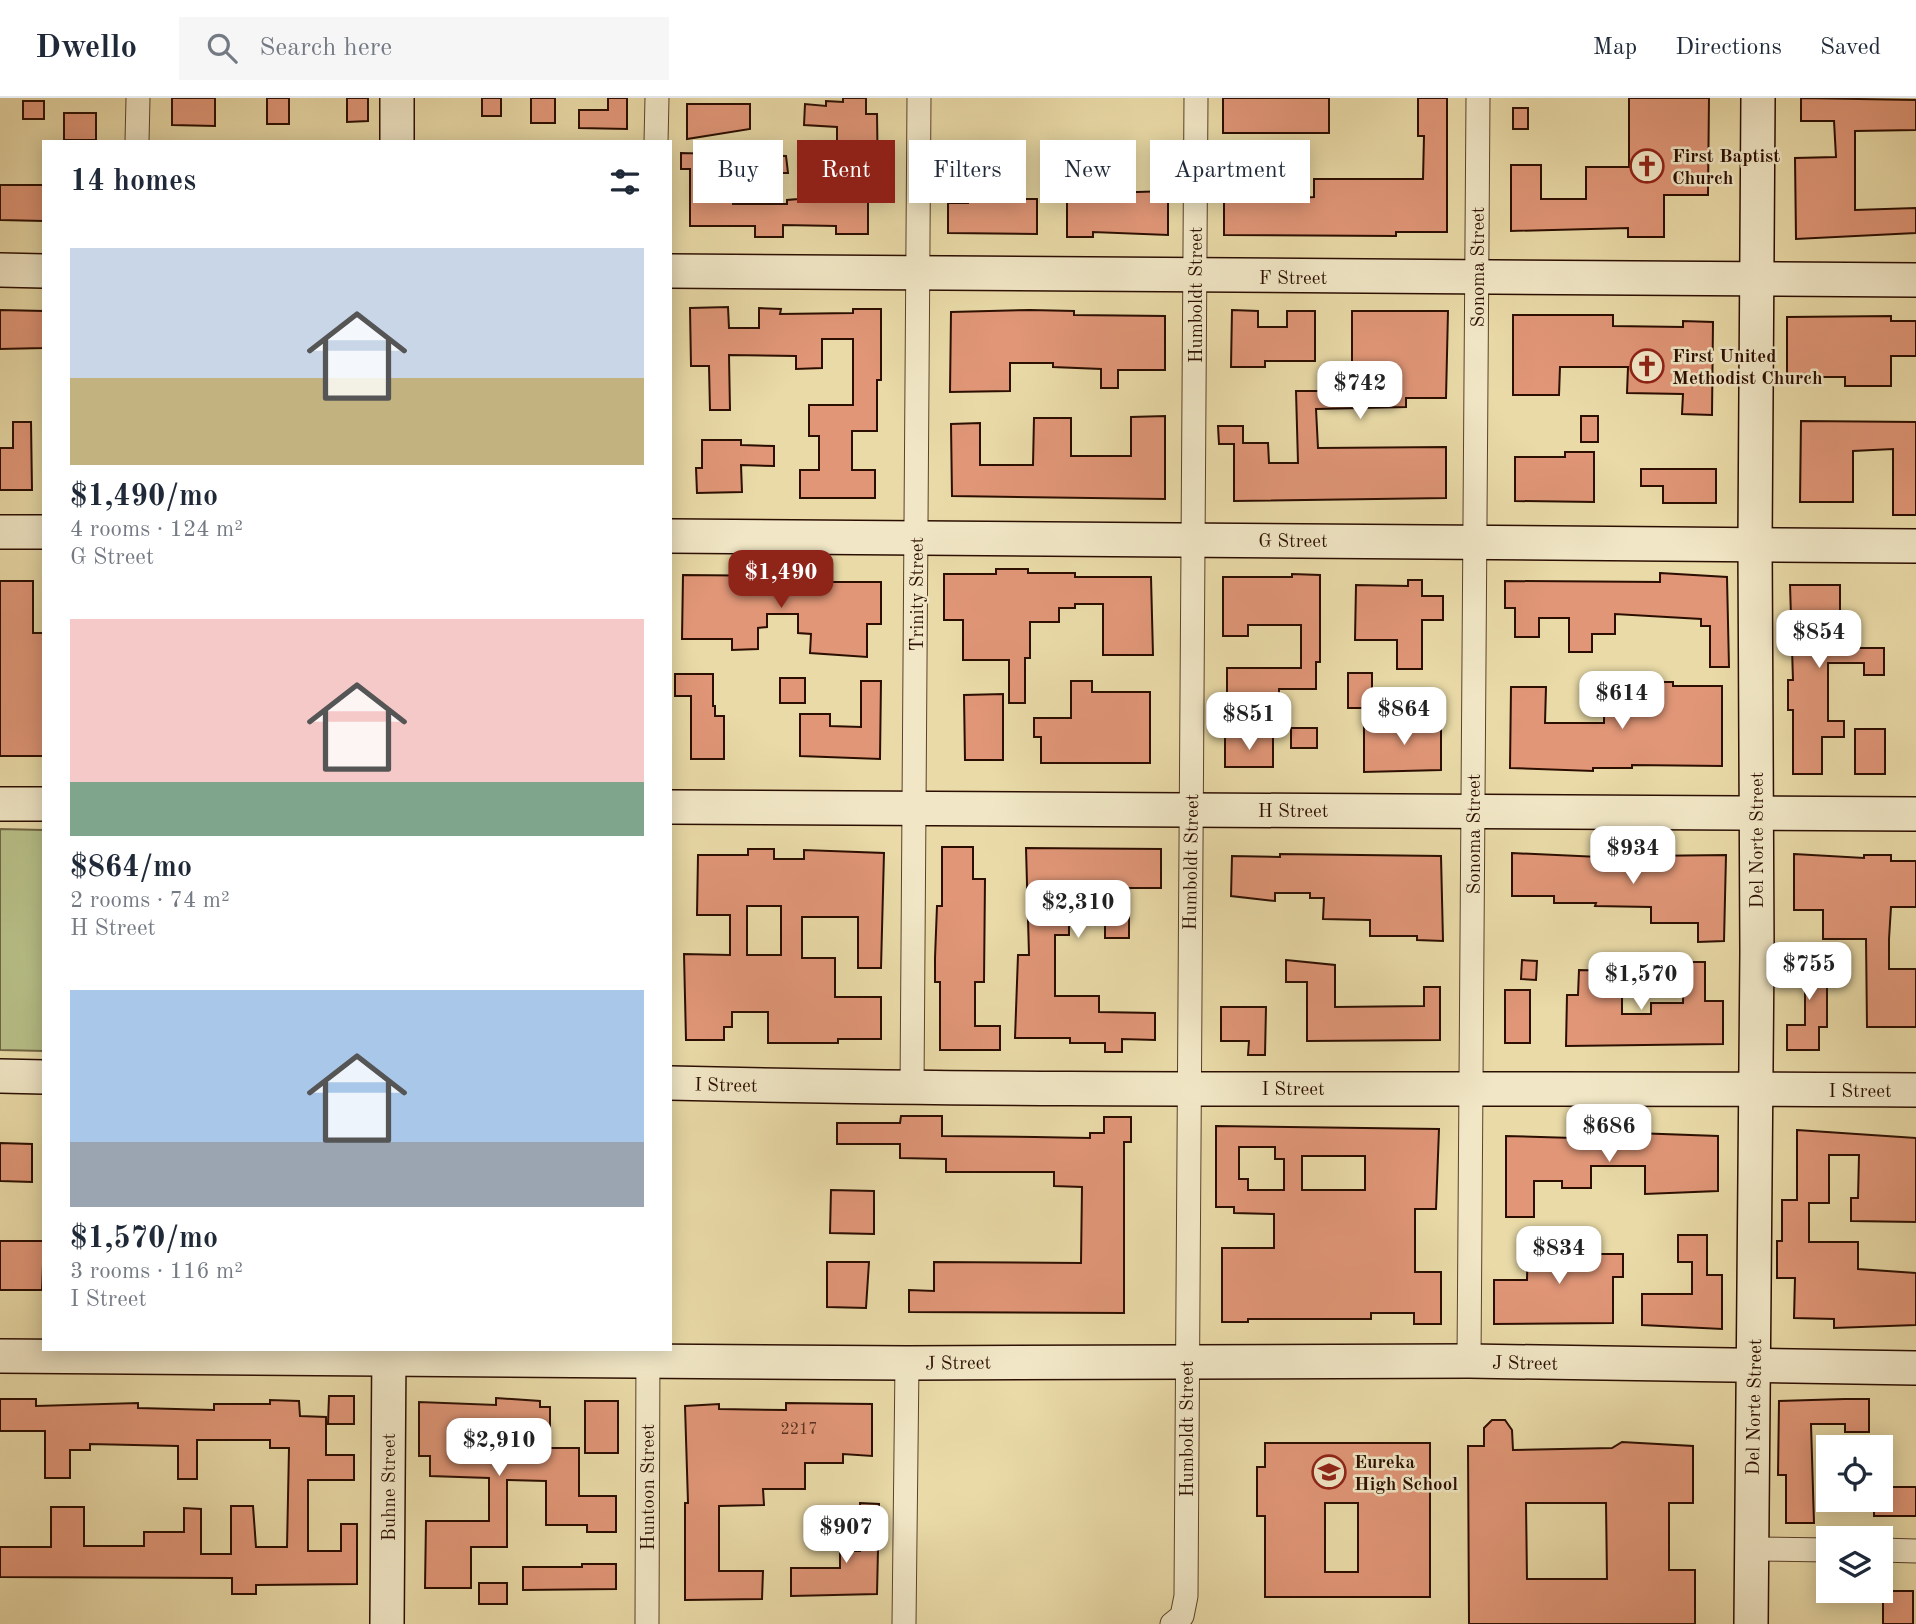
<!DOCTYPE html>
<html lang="en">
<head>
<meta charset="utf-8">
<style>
  body { margin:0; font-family:"Old Standard TT",serif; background:#f6f6f7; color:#1f2937; height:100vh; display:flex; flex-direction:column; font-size:26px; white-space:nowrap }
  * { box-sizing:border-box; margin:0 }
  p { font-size:23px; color:#747a83 }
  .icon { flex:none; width:38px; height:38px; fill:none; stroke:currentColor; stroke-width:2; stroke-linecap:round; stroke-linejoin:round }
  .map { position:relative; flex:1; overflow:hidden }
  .sheet { position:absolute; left:42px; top:42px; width:630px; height:1211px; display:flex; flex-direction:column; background:#fff; border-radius:0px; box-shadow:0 4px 18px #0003 }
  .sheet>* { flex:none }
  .guide { position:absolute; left:693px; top:42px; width:665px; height:63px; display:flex; gap:14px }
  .buttons { position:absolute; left:1816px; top:1337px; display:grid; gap:14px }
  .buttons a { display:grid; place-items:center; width:77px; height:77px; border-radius:0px; background:#fff; box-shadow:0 4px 18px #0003; font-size:35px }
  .price { position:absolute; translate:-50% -60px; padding:0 16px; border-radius:14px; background:#fff; color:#222; font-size:23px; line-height:46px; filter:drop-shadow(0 2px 4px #0008) }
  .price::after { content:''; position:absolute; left:50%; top:42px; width:21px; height:16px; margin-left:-10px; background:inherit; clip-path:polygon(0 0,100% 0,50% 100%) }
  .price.on { background:#8f2418; color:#fff }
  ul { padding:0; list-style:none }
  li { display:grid; align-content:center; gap:14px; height:371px; padding:0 28px }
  li span { display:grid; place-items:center; height:217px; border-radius:0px; color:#555 }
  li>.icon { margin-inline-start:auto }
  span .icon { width:126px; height:126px; fill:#fffc; stroke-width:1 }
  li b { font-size:30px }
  h2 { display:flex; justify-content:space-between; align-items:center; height:84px; padding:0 28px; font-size:30px }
  .tag { padding:0 24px; border-radius:0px; background:#fff; box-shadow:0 4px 18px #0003; font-size:24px; line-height:63px }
  .tag.on { background:#8f2418; color:#fff }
  header { display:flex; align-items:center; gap:42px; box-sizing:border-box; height:98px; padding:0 35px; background:#fff; border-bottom:2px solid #e0e1e3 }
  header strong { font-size:33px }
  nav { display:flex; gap:38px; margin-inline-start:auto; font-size:24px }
  .search { width:490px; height:63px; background:#f6f6f7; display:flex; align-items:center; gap:18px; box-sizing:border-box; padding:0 24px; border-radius:0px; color:#747a83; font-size:26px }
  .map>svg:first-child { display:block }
  .green { fill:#b7bf87; stroke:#726644; stroke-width:2 }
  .building { fill:#e09677; stroke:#2c0e00; stroke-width:2; fill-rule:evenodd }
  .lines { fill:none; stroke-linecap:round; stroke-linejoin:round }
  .street-casing { stroke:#5b412a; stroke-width:25 }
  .secondary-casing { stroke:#2c0e00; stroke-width:36 }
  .street { stroke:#f1e7c6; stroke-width:23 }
  .secondary { stroke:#f1e7c6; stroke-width:33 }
  .labels { text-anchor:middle; stroke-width:5; stroke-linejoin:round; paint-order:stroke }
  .number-label { font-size:16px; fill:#59301e }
  .poi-label { font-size:19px; font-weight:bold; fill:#2c0e00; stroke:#f1e7c6; text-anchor:start }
  .street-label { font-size:19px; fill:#2c0e00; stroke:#f1e7c6 }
</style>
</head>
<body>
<header>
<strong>Dwello</strong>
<div class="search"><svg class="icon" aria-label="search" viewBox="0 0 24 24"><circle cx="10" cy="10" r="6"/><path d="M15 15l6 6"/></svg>Search here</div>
<nav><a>Map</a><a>Directions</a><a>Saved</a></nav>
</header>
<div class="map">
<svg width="1916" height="1526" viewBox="0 0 1916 1526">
  <rect width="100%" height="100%" fill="#e9daa7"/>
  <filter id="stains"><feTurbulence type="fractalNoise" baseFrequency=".00286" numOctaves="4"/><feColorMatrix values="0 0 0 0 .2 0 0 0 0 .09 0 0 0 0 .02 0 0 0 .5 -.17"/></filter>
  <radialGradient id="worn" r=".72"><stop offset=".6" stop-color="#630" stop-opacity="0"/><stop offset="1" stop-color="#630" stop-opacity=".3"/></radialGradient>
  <polygon class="green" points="0,731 44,732 44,953 0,952"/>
  <g class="building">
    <polygon points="172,0 215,0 215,28 172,27"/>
    <rect x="267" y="0" width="22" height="26"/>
    <polygon points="347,0 368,0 368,23 347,24"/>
    <rect x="482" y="0" width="19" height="18"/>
    <rect x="531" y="0" width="24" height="25"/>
    <polygon points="608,0 627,0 627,31 579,30 579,12 608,12"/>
    <polygon points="843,0 866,0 866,16 877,16 878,87 868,87 868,136 836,136 836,128 783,127 783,139 755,139 755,128 690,128 690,71 681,71 681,55 786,58 788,75 733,75 733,106 787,106 787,102 798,101 801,58 837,59 837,29 804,27 805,6 826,8 826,3 843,4"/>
    <rect x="1223" y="0" width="106" height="35"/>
    <polygon points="1418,0 1447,0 1447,134 1396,134 1396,138 1224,137 1224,104 1314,99 1314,81 1423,81 1424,38 1418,38"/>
    <polygon points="1629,0 1709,0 1708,97 1664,97 1664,139 1628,139 1628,130 1511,133 1511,67 1541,67 1541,101 1586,101 1586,69 1629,69"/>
    <polygon points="1801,0 1916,2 1916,32 1855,33 1855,112 1916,110 1916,135 1796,141 1795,60 1836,59 1834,23 1801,23"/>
    <rect x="23" y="3" width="21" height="18"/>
    <polygon points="687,6 750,6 750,31 687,41"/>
    <rect x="1513" y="10" width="15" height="21"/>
    <rect x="64" y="15" width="32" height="27"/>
    <polygon points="959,48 1005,48 1005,101 1037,101 1037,136 948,135 948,105 968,105 968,74 959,74"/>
    <polygon points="1067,52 1106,52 1106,95 1168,93 1168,137 1093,134 1093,139 1067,139"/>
    <polygon points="0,87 44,87 44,123 0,122"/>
    <polygon points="728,209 729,230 759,230 759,210 781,211 780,216 853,215 853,211 881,211 881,282 877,282 877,333 852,333 852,372 875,372 875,400 800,400 800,372 819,372 819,338 809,338 809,307 853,307 853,241 822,241 822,270 796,271 796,258 729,257 730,312 710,312 709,268 691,268 690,210"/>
    <polygon points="0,212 44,213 44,250 0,251"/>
    <polygon points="1030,212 1074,213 1074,217 1165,218 1165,272 1118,272 1118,290 1101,290 1101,271 1053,269 1053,265 1010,265 1010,293 950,294 951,214"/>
    <polygon points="1232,212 1258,213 1258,229 1287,229 1287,213 1315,213 1315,263 1265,263 1265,269 1231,269"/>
    <polygon points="1352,213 1448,213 1446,300 1406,300 1406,309 1316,311 1318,350 1446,349 1446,400 1234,403 1234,346 1219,346 1218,328 1243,328 1243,345 1268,345 1269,365 1298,365 1296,293 1342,293 1342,284 1352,283"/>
    <polygon points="1513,217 1613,217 1613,228 1683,229 1683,223 1713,224 1712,317 1682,316 1683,296 1627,295 1628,269 1560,269 1559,297 1513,297"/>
    <polygon points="1891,218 1891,223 1916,223 1916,258 1891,258 1891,288 1845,288 1845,279 1787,279 1787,219"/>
    <polygon points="1165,318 1165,401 952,398 951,326 980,325 980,367 1033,367 1034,320 1071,320 1071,358 1131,358 1131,319"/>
    <rect x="1581" y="318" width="17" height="26"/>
    <polygon points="1801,323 1916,324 1916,417 1893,417 1893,351 1853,353 1853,404 1800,404"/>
    <polygon points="13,324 31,324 32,392 0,392 0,350 13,350"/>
    <polygon points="702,342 741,342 741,347 774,348 774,368 741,367 742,394 697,395 696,370 702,370"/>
    <polygon points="1565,354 1594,354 1594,404 1515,403 1515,359 1565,359"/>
    <polygon points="1641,371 1716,371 1716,405 1663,405 1663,388 1641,388"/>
    <polygon points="996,471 1028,471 1028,475 1075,475 1075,479 1151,479 1153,557 1103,557 1103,506 1075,506 1075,510 1059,510 1059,524 1030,524 1030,560 1025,560 1025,605 1009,605 1009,562 963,562 963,522 944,522 944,476 996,476"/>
    <polygon points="1660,475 1727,479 1729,569 1710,569 1710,528 1701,528 1701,521 1615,516 1615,536 1592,536 1592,554 1569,554 1569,520 1539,520 1539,539 1515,539 1515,510 1505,510 1505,483 1660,484"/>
    <polygon points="1292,476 1320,477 1320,564 1316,564 1316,591 1279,591 1279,605 1227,605 1227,570 1301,570 1301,527 1248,527 1248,538 1223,538 1223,479 1292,479"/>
    <polygon points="683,477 802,478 824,478 823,484 881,484 881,526 867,526 867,559 810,555 811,536 798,535 798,516 767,516 767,529 758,530 758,551 732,552 732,541 682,541"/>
    <polygon points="1408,482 1422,482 1422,498 1443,498 1443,522 1422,522 1422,571 1397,571 1397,542 1355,542 1356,487 1408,488"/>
    <polygon points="0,483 33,483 33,535 44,535 44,658 0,658"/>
    <polygon points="1790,487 1840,487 1840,535 1845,535 1845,550 1884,550 1884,577 1864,577 1864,565 1828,565 1828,623 1844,623 1844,639 1822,639 1822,676 1793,676 1793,612 1788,612 1788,582 1793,582"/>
    <rect x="1348" y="575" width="24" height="35"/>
    <polygon points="675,576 713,576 713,608 715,608 715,618 724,618 724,661 691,661 691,598 675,598"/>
    <rect x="780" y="580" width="25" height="25"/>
    <polygon points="861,583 881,583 880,661 800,658 800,616 830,616 830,628 861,629"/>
    <polygon points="1071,583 1092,583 1092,594 1150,594 1150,665 1041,665 1041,639 1034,639 1034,620 1071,620"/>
    <polygon points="1635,584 1673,584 1673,588 1722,588 1722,668 1632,667 1632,670 1593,670 1593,673 1510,670 1511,589 1546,589 1545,625 1604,625 1604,604 1635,604"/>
    <polygon points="1003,596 1003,662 965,662 964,597"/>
    <polygon points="1407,621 1441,621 1441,672 1364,674 1364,629 1407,629"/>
    <rect x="1291" y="630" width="26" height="20"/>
    <rect x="1855" y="631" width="30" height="45"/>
    <rect x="1225" y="638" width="48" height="31"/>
    <polygon points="942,749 973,749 973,781 985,781 984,884 975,884 975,928 1000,928 1000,952 940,952 940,884 935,884 935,860 937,808 942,808"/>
    <polygon points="1026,750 1161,751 1161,790 1129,790 1129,840 1105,840 1105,809 1069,809 1069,837 1055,837 1055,898 1099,898 1099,914 1155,915 1155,942 1122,941 1122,954 1105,954 1105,945 1070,945 1070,940 1015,940 1018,857 1029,857"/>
    <path d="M748 751H774V761H804V752L884 755 881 870H858V819H802V860H835V899H881V941H838V945H768V914H732V929H724V942H686L684 856 730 857V817H697L698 757H748ZM747 808H781V857H747Z"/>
    <polygon points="1512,755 1643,761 1643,758 1726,757 1724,843 1698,844 1698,825 1651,825 1651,809 1595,808 1596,805 1554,805 1554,798 1512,798"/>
    <polygon points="1280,756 1441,758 1443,843 1417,842 1417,838 1370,838 1370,822 1323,821 1324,800 1310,800 1310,795 1275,795 1275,803 1231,798 1232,758 1280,759"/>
    <polygon points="1794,756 1864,760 1864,757 1891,757 1891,763 1916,763 1916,809 1891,809 1889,841 1889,871 1916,871 1916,929 1867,929 1866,841 1823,841 1823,812 1794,812"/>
    <polygon points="1787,861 1827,861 1827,929 1819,929 1819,952 1787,952 1787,927 1805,927 1805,887 1787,887"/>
    <polygon points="1286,862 1335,867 1335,909 1424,908 1424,889 1440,889 1440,942 1307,943 1307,884 1286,884"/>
    <polygon points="1522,862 1537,863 1536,882 1521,881"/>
    <polygon points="1621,864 1637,864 1637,886 1622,886 1622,916 1651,916 1651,905 1683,905 1684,864 1705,864 1705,903 1723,903 1723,946 1566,948 1567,897 1578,897 1579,872 1621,873"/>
    <rect x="1505" y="892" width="25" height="53"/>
    <polygon points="1221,909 1266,909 1265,957 1248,957 1249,943 1221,943"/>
    <polygon points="901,1018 942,1018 942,1038 1035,1039 1090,1040 1090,1035 1104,1035 1104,1019 1131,1019 1131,1044 1124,1044 1124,1215 909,1214 909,1192 934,1193 934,1164 1081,1165 1082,1089 1054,1088 1054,1074 946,1074 946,1061 900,1060 900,1046 837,1046 837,1025 900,1025"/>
    <path d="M1216 1028 1439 1031 1436 1111H1415V1174H1441V1226H1414V1215H1371V1221H1248V1224H1222V1150H1274V1116L1234 1115V1109H1216ZM1239 1049H1275V1061H1284V1092H1248V1081H1239ZM1302 1058H1365V1092H1302Z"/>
    <polygon points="1797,1032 1916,1040 1916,1124 1851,1123 1851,1100 1858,1100 1859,1057 1829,1057 1829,1105 1809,1105 1809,1144 1858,1144 1858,1171 1916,1175 1916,1227 1834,1230 1834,1221 1794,1220 1795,1180 1777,1180 1777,1143 1782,1143 1782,1102 1797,1102"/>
    <polygon points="1606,1034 1718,1038 1718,1093 1645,1096 1645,1068 1591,1068 1591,1090 1562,1090 1562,1083 1534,1083 1534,1119 1506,1119 1506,1038 1606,1041"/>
    <polygon points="0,1045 32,1046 32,1084 0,1083"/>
    <polygon points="831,1092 874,1093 874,1136 830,1135"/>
    <polygon points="1678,1137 1707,1137 1707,1177 1722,1177 1722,1231 1642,1227 1642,1196 1692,1196 1692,1164 1678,1164"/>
    <polygon points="1528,1138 1579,1140 1579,1156 1623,1156 1623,1179 1613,1179 1613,1225 1494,1226 1494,1182 1527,1182"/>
    <polygon points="0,1143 44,1143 42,1192 0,1192"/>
    <polygon points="827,1164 869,1164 866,1210 827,1209"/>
    <polygon points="329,1298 354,1298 354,1326 328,1326"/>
    <polygon points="496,1300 540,1303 540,1309 550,1309 550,1350 579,1350 579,1398 616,1398 616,1434 587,1434 587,1427 546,1427 546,1383 507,1382 507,1449 471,1449 471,1490 425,1490 426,1423 489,1423 489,1380 430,1378 430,1358 419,1358 419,1304 496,1307"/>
    <polygon points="0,1301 36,1301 36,1308 138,1305 138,1310 214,1312 214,1306 270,1306 270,1302 299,1303 300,1318 326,1319 326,1357 354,1357 354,1382 308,1382 308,1453 341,1453 341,1426 357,1426 357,1486 256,1487 256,1496 232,1496 232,1480 0,1479 0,1449 51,1449 51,1409 84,1409 84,1448 144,1448 144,1434 184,1434 184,1410 201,1411 201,1456 231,1456 231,1408 253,1408 256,1449 287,1449 289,1350 270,1350 270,1342 197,1342 197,1381 178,1381 178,1348 90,1346 90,1352 70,1352 70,1380 45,1380 45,1333 0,1333"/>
    <polygon points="1845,1301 1869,1301 1869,1334 1845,1334 1845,1326 1811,1326 1814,1425 1786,1425 1786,1377 1778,1377 1779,1303"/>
    <rect x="585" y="1303" width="33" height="52"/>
    <polygon points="786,1305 872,1306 872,1358 843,1356 843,1365 805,1365 805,1391 763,1391 764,1407 719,1408 719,1473 763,1473 762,1501 685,1502 685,1405 688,1405 685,1308 719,1306 719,1311 786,1312"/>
    <path d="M1492 1322H1505L1512 1332 1513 1352 1612 1350 1622 1344 1693 1348V1405H1669V1472H1695V1526H1469L1468 1348H1484V1330ZM1526 1405H1606L1607 1481H1527Z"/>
    <path d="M1265 1345H1430V1499H1265V1418H1257V1369H1265ZM1325 1405H1358V1474H1325Z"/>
    <polygon points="1881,1389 1916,1389 1916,1418 1874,1418 1874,1402 1881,1402"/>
    <polygon points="860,1405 879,1406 877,1496 791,1498 791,1470 840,1470 840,1453 860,1453"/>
    <polygon points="582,1466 616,1466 616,1491 523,1492 523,1469 582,1469"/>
    <rect x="479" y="1485" width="28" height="21"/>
    <rect x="1883" y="1493" width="30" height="33"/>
  </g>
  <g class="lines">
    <defs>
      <g id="street">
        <polyline points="137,44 138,0"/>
        <polyline points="656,44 657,0"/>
        <polyline points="912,991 919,0"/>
        <polyline points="1469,1263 1478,0"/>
        <polyline points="1751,1451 1829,1452"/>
        <polyline points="1881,1452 1916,1453"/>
        <polyline points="647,1526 648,1251"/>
        <polyline points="904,1526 907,1265"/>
        <polyline points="1172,1526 1182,1518 1186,1498 1196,0"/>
      </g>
      <g id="secondary">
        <polyline points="397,44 397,0"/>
        <polyline points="0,172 44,173"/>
        <polyline points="670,173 1916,182"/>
        <polyline points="0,434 44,434"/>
        <polyline points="670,438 1916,448"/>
        <polyline points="0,706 44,706"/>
        <polyline points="670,709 1916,716"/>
        <polyline points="0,978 44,979"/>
        <path d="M670 985C1085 995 1501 989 1916 992"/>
        <polyline points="0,1258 907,1265 1469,1263 1916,1270"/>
        <polyline points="387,1526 389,1251"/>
        <polyline points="1751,1526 1757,854 1755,445 1758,0"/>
      </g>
    </defs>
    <use href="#street" class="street-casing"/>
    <use href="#secondary" class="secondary-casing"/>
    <use href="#street" class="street"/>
    <use href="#secondary" class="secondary"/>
  </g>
  <defs>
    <symbol id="church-ring" viewBox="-11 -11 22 22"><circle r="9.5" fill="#f1e7c6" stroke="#8f2418" stroke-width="1.5"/><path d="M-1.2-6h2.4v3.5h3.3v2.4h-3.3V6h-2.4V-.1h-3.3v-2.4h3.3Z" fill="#8f2418"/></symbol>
    <symbol id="school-ring" viewBox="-11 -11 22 22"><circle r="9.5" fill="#f1e7c6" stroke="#8f2418" stroke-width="1.5"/><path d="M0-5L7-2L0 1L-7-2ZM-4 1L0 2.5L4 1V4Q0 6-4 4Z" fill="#8f2418"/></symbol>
  </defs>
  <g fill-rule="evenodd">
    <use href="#church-ring" x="1628" y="49" width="38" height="38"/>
    <use href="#church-ring" x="1628" y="249" width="38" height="38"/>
    <use href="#school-ring" x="1310" y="1355" width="38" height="38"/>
  </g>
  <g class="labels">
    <g class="number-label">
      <text x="799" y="1336">2217</text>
    </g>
    <g class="poi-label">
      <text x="1672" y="64">First Baptist<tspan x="1672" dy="22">Church</tspan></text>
      <text x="1672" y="264">First United<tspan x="1672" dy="22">Methodist Church</tspan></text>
      <text x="1354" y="1370">Eureka<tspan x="1354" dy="22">High School</tspan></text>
    </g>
    <g class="street-label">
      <text transform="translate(1477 169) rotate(-90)" y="7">Sonoma Street</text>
      <text x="1293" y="186">F Street</text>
      <text transform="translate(1195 197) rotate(-90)" y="7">Humboldt Street</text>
      <text x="1293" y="449">G Street</text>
      <text transform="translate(916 496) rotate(-90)" y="7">Trinity Street</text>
      <text x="1293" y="719">H Street</text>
      <text transform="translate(1473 736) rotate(-90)" y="7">Sonoma Street</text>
      <text transform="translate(1756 742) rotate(-90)" y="7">Del Norte Street</text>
      <text transform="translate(1190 764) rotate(-89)" y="7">Humboldt Street</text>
      <text transform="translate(726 986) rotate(1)" y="7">I Street</text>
      <text x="1293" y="997">I Street</text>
      <text x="1860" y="999">I Street</text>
      <text transform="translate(958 1264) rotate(-1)" y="7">J Street</text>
      <text transform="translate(1525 1264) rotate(1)" y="7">J Street</text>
      <text transform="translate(1753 1309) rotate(-89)" y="7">Del Norte Street</text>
      <text transform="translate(1186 1331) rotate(-90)" y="7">Humboldt Street</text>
      <text transform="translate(388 1389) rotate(-90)" y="7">Buhne Street</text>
      <text transform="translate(647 1389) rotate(-90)" y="7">Huntoon Street</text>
    </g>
  </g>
  <rect width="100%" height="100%" filter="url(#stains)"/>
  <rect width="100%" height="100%" fill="url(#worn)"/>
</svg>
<div class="buttons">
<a><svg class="icon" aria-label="locate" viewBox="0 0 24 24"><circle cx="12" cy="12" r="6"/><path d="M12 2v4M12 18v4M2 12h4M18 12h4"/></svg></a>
<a><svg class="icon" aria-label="layers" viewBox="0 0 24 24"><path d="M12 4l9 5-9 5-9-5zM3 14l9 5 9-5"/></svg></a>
</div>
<b class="price" style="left:1360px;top:323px">$742</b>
<b class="price on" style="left:781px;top:512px">$1,490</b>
<b class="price" style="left:1819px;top:572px">$854</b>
<b class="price" style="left:1622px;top:633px">$614</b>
<b class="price" style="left:1404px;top:649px">$864</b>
<b class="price" style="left:1249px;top:654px">$851</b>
<b class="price" style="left:1633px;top:788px">$934</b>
<b class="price" style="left:1078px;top:842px">$2,310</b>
<b class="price" style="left:1809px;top:904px">$755</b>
<b class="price" style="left:1641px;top:914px">$1,570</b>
<b class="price" style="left:1609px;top:1066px">$686</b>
<b class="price" style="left:1559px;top:1188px">$834</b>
<b class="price" style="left:499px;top:1380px">$2,910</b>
<b class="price" style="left:846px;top:1467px">$907</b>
<div class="guide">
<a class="tag">Buy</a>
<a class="tag on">Rent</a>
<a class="tag">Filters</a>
<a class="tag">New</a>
<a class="tag">Apartment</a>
</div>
<section class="sheet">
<h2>14 homes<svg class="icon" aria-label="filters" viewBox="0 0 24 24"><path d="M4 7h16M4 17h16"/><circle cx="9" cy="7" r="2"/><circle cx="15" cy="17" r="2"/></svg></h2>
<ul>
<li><span style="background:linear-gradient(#c9d6e8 60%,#c2b280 0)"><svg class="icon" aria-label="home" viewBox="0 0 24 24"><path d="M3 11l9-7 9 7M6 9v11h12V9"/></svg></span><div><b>$1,490/mo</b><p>4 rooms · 124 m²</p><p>G Street</p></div></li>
<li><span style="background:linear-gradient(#f6c9c9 75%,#7fa58c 0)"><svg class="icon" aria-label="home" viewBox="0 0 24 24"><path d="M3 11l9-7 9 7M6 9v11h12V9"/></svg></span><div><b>$864/mo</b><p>2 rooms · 74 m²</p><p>H Street</p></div></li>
<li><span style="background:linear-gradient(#a9c7e8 70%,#9aa5b1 0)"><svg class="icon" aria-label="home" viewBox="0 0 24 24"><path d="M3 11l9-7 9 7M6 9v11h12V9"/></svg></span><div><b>$1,570/mo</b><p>3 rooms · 116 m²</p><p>I Street</p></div></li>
</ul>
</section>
</div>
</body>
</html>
